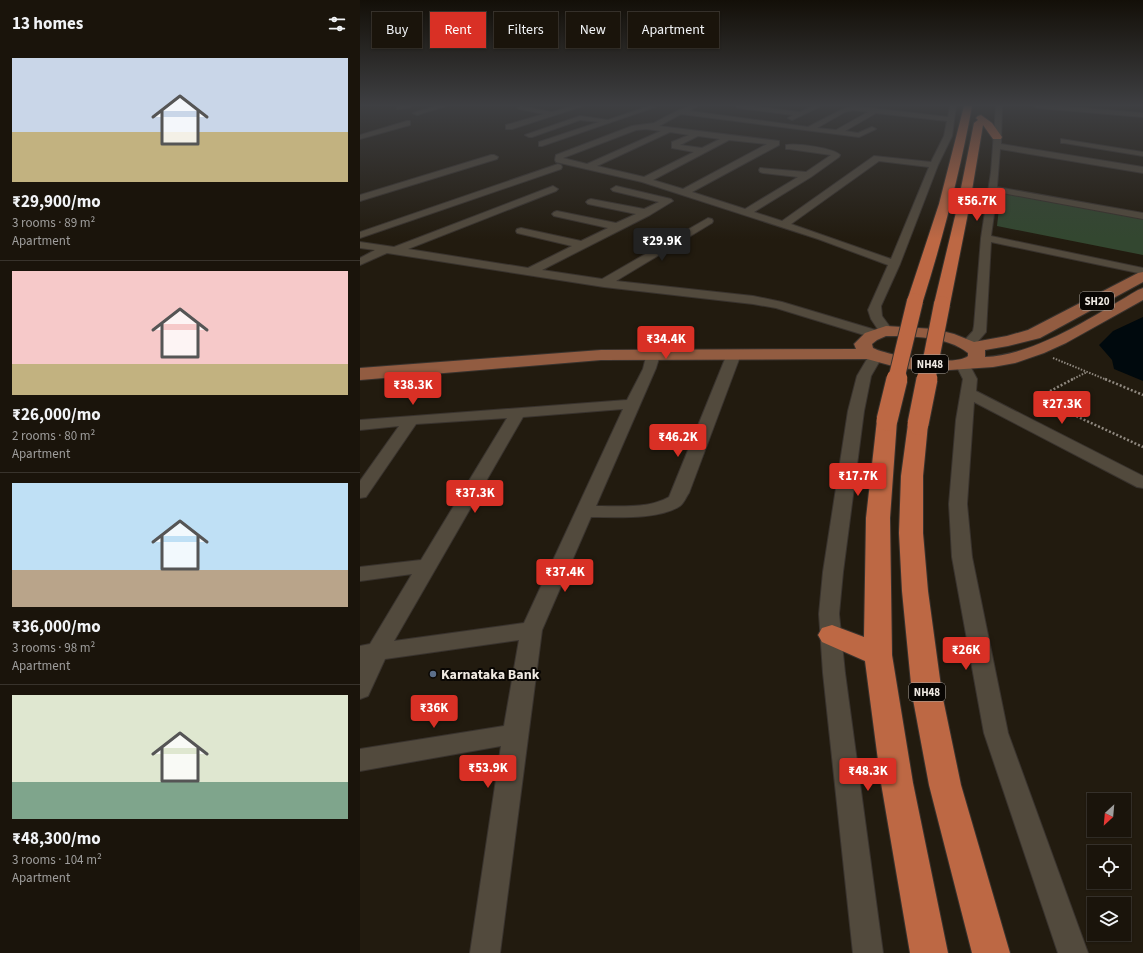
<!DOCTYPE html>
<html lang="en">
<head>
<meta charset="utf-8">
<style>
  body { margin:0; font-family:"Source Sans 3",sans-serif; background:#231d14; color:#f1f3f6; height:100vh; display:flex; flex-direction:column; font-size:15px; white-space:nowrap }
  * { box-sizing:border-box; margin:0 }
  p { font-size:13px; color:#9f9e9d }
  .icon { flex:none; width:22px; height:22px; fill:none; stroke:currentColor; stroke-width:2; stroke-linecap:round; stroke-linejoin:round }
  .map { position:relative; flex:1; overflow:hidden }
  .side { display:flex; flex-direction:column; background:#1a140b; width:360px }
  .side>* { flex:none }
  .top-card { position:absolute; left:12px; top:12px; width:380px; height:36px; display:flex; gap:8px }
  .needle { width:26px; rotate:206deg }
  .buttons { position:absolute; left:727px; top:793px; display:grid; gap:8px }
  .buttons a { display:grid; place-items:center; width:44px; height:44px; border-radius:0px; background:#1a140b; box-shadow:0 1px 3px #0004,0 0 0 1px #38332c; font-size:20px }
  .price { position:absolute; translate:-50% -34px; padding:0 9px; border-radius:4px; background:#d93025; color:#fff; font-size:13px; line-height:26px; filter:drop-shadow(0 1px 2px #0008) }
  .price::after { content:''; position:absolute; left:50%; top:24px; width:12px; height:9px; margin-left:-6px; background:inherit; clip-path:polygon(0 0,100% 0,50% 100%) }
  .price.active { background:#222; color:#fff }
  ul { padding:0; list-style:none }
  li { display:grid; align-content:center; gap:8px; height:212px; padding:0 12px }
  li+li { border-top:1px solid #38332c }
  li span { display:grid; place-items:center; height:124px; border-radius:0px; color:#555 }
  li>.icon { margin-inline-start:auto }
  span .icon { width:72px; height:72px; fill:#fffc; stroke-width:1 }
  li b { font-size:17px }
  h2 { display:flex; justify-content:space-between; align-items:center; height:48px; padding:0 12px; font-size:17px }
  .pill { padding:0 14px; border-radius:0px; background:#1a140b; box-shadow:0 1px 3px #0004,0 0 0 1px #38332c; font-size:14px; line-height:36px }
  .pill.active { background:#d93025; color:#fff }
  main { display:flex; flex:1; min-height:0 }
  .map>svg:first-child { display:block }
  .forest { fill:#334730 }
  .water { fill:#00090d }
  .lines { fill:none; stroke-linecap:round; stroke-linejoin:round }
  .minor-casing { stroke:#39332e; stroke-width:2 }
  .major-casing { stroke:#39332e; stroke-width:2 }
  .highway-casing { stroke:#39332e; stroke-width:2 }
  .path-far1 { stroke:#8f887f; stroke-width:2; stroke-dasharray:1.5 1.5; stroke-linecap:butt }
  .path { stroke:#8f887f; stroke-width:2.5; stroke-dasharray:2 2; stroke-linecap:butt }
  .minor { fill:#524a3d; fill-rule:evenodd }
  .major { fill:#925c41; fill-rule:evenodd }
  .highway { fill:#bd6844; fill-rule:evenodd }
  .highway-bridge-far1-casing { stroke:#39332e; stroke-width:18; stroke-linecap:butt }
  .highway-bridge-casing { stroke:#39332e; stroke-width:23; stroke-linecap:butt }
  .highway-bridge-far1 { stroke:#bd6844; stroke-width:16 }
  .highway-bridge { stroke:#bd6844; stroke-width:21 }
  .service-dot { fill:#5c6f8a; stroke:#090603; stroke-width:1.5 }
  .labels { text-anchor:middle; stroke-width:4; stroke-linejoin:round; paint-order:stroke }
  .shield { fill:#090603; stroke:#aaa59f; stroke-width:1 }
  .shield-label { font-size:11px; font-weight:bold; fill:#efe9e2 }
  .near-poi-label { font-size:14px; font-weight:bold; fill:#efe9e2; stroke:#090603; text-anchor:start }
</style>
</head>
<body>
<main>
<section class="side">
<h2>13 homes<svg class="icon" aria-label="filters" viewBox="0 0 24 24"><path d="M4 7h16M4 17h16"/><circle cx="9" cy="7" r="2"/><circle cx="15" cy="17" r="2"/></svg></h2>
<ul>
<li><span style="background:linear-gradient(#c9d6e8 60%,#c2b280 0)"><svg class="icon" aria-label="home" viewBox="0 0 24 24"><path d="M3 11l9-7 9 7M6 9v11h12V9"/></svg></span><div><b>₹29,900/mo</b><p>3 rooms · 89 m²</p><p>Apartment</p></div></li>
<li><span style="background:linear-gradient(#f6c9c9 75%,#c2b280 0)"><svg class="icon" aria-label="home" viewBox="0 0 24 24"><path d="M3 11l9-7 9 7M6 9v11h12V9"/></svg></span><div><b>₹26,000/mo</b><p>2 rooms · 80 m²</p><p>Apartment</p></div></li>
<li><span style="background:linear-gradient(#bfe0f5 70%,#b9a48a 0)"><svg class="icon" aria-label="home" viewBox="0 0 24 24"><path d="M3 11l9-7 9 7M6 9v11h12V9"/></svg></span><div><b>₹36,000/mo</b><p>3 rooms · 98 m²</p><p>Apartment</p></div></li>
<li><span style="background:linear-gradient(#dfe7d0 70%,#7fa58c 0)"><svg class="icon" aria-label="home" viewBox="0 0 24 24"><path d="M3 11l9-7 9 7M6 9v11h12V9"/></svg></span><div><b>₹48,300/mo</b><p>3 rooms · 104 m²</p><p>Apartment</p></div></li>
</ul>
</section>
<div class="map">
<svg width="783" height="953" viewBox="0 0 783 953">
  <rect width="100%" height="100%" fill="#221b0f"/>
  <polygon class="forest" points="641,191 783,217 783,255 637,226"/>
  <polygon class="water" points="783,317 783,381 754,369 752,360 739,345 753,331"/>
  <g class="lines">
    <defs>
      <g id="minor">
        <polygon points="40,106 52,106 49,108 37,109 37,107"/>
        <polygon points="76,106 86,106 57,115 53,113"/>
        <polygon points="161,106 192,112 213,106 223,106 152,129 146,129 146,125 184,114 159,109 158,108"/>
        <polygon points="289,106 295,107 182,146 179,146 179,142 239,122 220,120 172,137 169,137 165,135 220,116 248,120"/>
        <path d="M330 106H338L329 111 448 127 481 110 493 106 588 117 590 106H596L592 136 578 165 540 264 521 306 522 316 533 331 531 334H521L511 319 508 310 528 265 458 239 282 182 196 162 195 160 196 155 272 126 294 123 317 111ZM493 110 508 112 476 130 457 128 485 112ZM516 113 587 121 584 136 571 162 514 156 422 221 394 212 451 177 479 157 480 155C474 148 436 143 426 145V149H429L471 155 446 172 400 168 399 170 400 172 403 173 438 177 385 209 332 192 419 145V141L299 126 321 114 499 137 516 129 512 127 498 133 485 131ZM286 129 301 131 227 164 203 158 276 130ZM310 132 329 135 312 142V148L334 152 284 177 237 166ZM338 136 360 139 342 148 320 145ZM369 140 407 144 323 189 293 180ZM519 161 569 167 531 259 431 224Z"/>
        <polygon points="375,106 393,106 440,112 453,106 459,107 432,120 428,118 433,115 378,108"/>
        <polygon points="636,106 642,106 641,144 783,167 783,173 640,149 637,187 783,213 783,219 637,192 631,236 783,268 783,274 631,242 626,332 613,347 603,347 601,344 613,331 614,326 621,238 631,172"/>
        <polygon points="674,106 699,106 783,113 783,117 677,108"/>
        <polygon points="47,121 50,121 50,125 0,139 0,135"/>
        <polygon points="701,139 783,152 783,156 704,143 701,143"/>
        <polygon points="131,155 134,155 138,157 137,159 0,201 0,195"/>
        <polygon points="198,164 201,165 202,167 201,169 0,238 0,232"/>
        <polygon points="193,186 198,189 196,191 48,249 168,268 212,246 157,233 156,231 157,229 161,228 221,241 248,228 194,216 192,214 194,212 197,211 256,223 276,214 228,204 226,202 228,200 231,199 284,209 299,202 253,191 251,189 256,186 311,199 313,201 290,215 182,270 242,279 348,218 352,219 353,221 352,223 256,281 393,296 422,302 519,331 521,334 519,337 514,338 416,308 393,304 244,287 27,253 0,265 0,258 15,250 0,248 0,242 34,247"/>
        <path d="M296 341 301 342 303 345 296 368 236 506C259 506 288 509 309 497L367 354 369 351H379L381 354 329 493C326 497 324 503 320 506 299 520 256 517 231 517L182 630 140 953H110L141 746 0 771V749L144 726 159 640 25 659 8 696 0 699V646L10 644 52 574 0 581V567L61 560 147 418 56 424 6 497 0 498V481L39 426 0 430V420L267 400 283 369 289 345 291 342ZM263 409 164 623 34 641 163 417Z"/>
        <polygon points="515,353 520,354 522,357 511,376 504,411 483,572 479,614 485,673 523,953 493,953 463,673 459,614 463,572 488,411 497,376 510,354"/>
        <polygon points="603,361 608,362 617,379 616,391 783,476 783,488 777,487 614,402 607,504 612,557 648,733 728,953 698,953 624,733 592,557 589,504 596,420 603,379 596,365 598,362"/>
      </g>
      <path id="major" d="M783 272V282L680 338 648 346 625 350V357C676 355 735 315 778 290L783 288V300L706 343 684 353 655 363 633 367 575 371 540 368 507 359 241 360 0 380V368L241 350 496 349 494 344 505 333 526 326 574 329 594 334 614 342 647 336 668 330 778 273ZM526 336C552 336 587 336 608 353V356C595 367 528 356 513 348L512 344 517 340Z"/>
      <g id="highway">
        <path d="M604 106H612C600 172 583 237 563 301L561 304 555 306 549 304 547 301 579 204Z"/>
        <polygon points="621,115 632,123 642,137 641,139 633,139 623,125 609,208 590,304 588,307 582,309 576,307 574,304 597,208 614,123 618,120 616,118 618,116"/>
        <polygon points="527,414 534,416 537,420 530,518 532,655 553,783 588,953 550,953 521,783 505,661 462,642 458,635 462,628 472,625 504,637 506,518 517,420 520,416"/>
        <polygon points="558,418 565,420 568,424 563,476 563,533 568,591 582,694 601,785 650,953 612,953 569,785 552,694 542,591 539,533 541,476 548,424 551,420"/>
      </g>
    </defs>
    <use href="#minor" class="minor-casing"/>
    <use href="#major" class="major-casing"/>
    <use href="#highway" class="highway-casing"/>
    <g class="path-far1">
      <polyline points="693,358 747,380"/>
      <polyline points="711,380 727,372"/>
    </g>
    <g class="path">
      <polyline points="713,379 677,398 783,447"/>
      <polyline points="745,379 783,395"/>
    </g>
    <use href="#minor" class="minor"/>
    <use href="#major" class="major"/>
    <use href="#highway" class="highway"/>
    <defs>
      <g id="highway-bridge-far1">
        <polyline points="536,380 555,301"/>
        <polyline points="567,380 582,304"/>
      </g>
      <g id="highway-bridge">
        <polyline points="527,420 537,379"/>
        <polyline points="558,424 567,379"/>
      </g>
    </defs>
    <use href="#highway-bridge-far1" class="highway-bridge-far1-casing"/>
    <use href="#highway-bridge" class="highway-bridge-casing"/>
    <use href="#highway-bridge-far1" class="highway-bridge-far1"/>
    <use href="#highway-bridge" class="highway-bridge"/>
  </g>
  <linearGradient id="sky" x2="0" y2="1"><stop stop-color="#130f08"/><stop offset="0.44" stop-color="#3e3f42"/><stop offset="1" stop-color="#3e3f42" stop-opacity="0"/></linearGradient>
  <rect width="783" height="239" fill="url(#sky)"/>
  <circle class="service-dot" cx="73" cy="674" r="4"/>
  <g class="labels">
    <g class="shield">
      <rect x="720" y="292" width="34" height="18" rx="3"/>
      <rect x="552" y="355" width="36" height="18" rx="3"/>
      <rect x="549" y="683" width="36" height="18" rx="3"/>
    </g>
    <g class="shield-label">
      <text x="737" y="305">SH20</text>
      <text x="570" y="368">NH48</text>
      <text x="567" y="696">NH48</text>
    </g>
    <g class="near-poi-label">
      <text x="81" y="679">Karnataka Bank</text>
    </g>
  </g>
</svg>
<div class="buttons">
<a><svg class="needle" viewBox="-14 -14 28 28"><path d="M0-13l5 13h-10z" fill="#e53935"/><path d="M0 13l5-13h-10z" fill="#9f9e9d"/></svg></a>
<a><svg class="icon" aria-label="locate" viewBox="0 0 24 24"><circle cx="12" cy="12" r="6"/><path d="M12 2v4M12 18v4M2 12h4M18 12h4"/></svg></a>
<a><svg class="icon" aria-label="layers" viewBox="0 0 24 24"><path d="M12 4l9 5-9 5-9-5zM3 14l9 5 9-5"/></svg></a>
</div>
<b class="price" style="left:617px;top:222px">₹56.7K</b>
<b class="price active" style="left:302px;top:262px">₹29.9K</b>
<b class="price" style="left:306px;top:360px">₹34.4K</b>
<b class="price" style="left:53px;top:406px">₹38.3K</b>
<b class="price" style="left:702px;top:425px">₹27.3K</b>
<b class="price" style="left:318px;top:458px">₹46.2K</b>
<b class="price" style="left:498px;top:497px">₹17.7K</b>
<b class="price" style="left:115px;top:514px">₹37.3K</b>
<b class="price" style="left:205px;top:593px">₹37.4K</b>
<b class="price" style="left:606px;top:671px">₹26K</b>
<b class="price" style="left:74px;top:729px">₹36K</b>
<b class="price" style="left:128px;top:789px">₹53.9K</b>
<b class="price" style="left:508px;top:792px">₹48.3K</b>
<div class="top-card">
<a class="pill">Buy</a>
<a class="pill active">Rent</a>
<a class="pill">Filters</a>
<a class="pill">New</a>
<a class="pill">Apartment</a>
</div>
</div>
</main>
</body>
</html>
